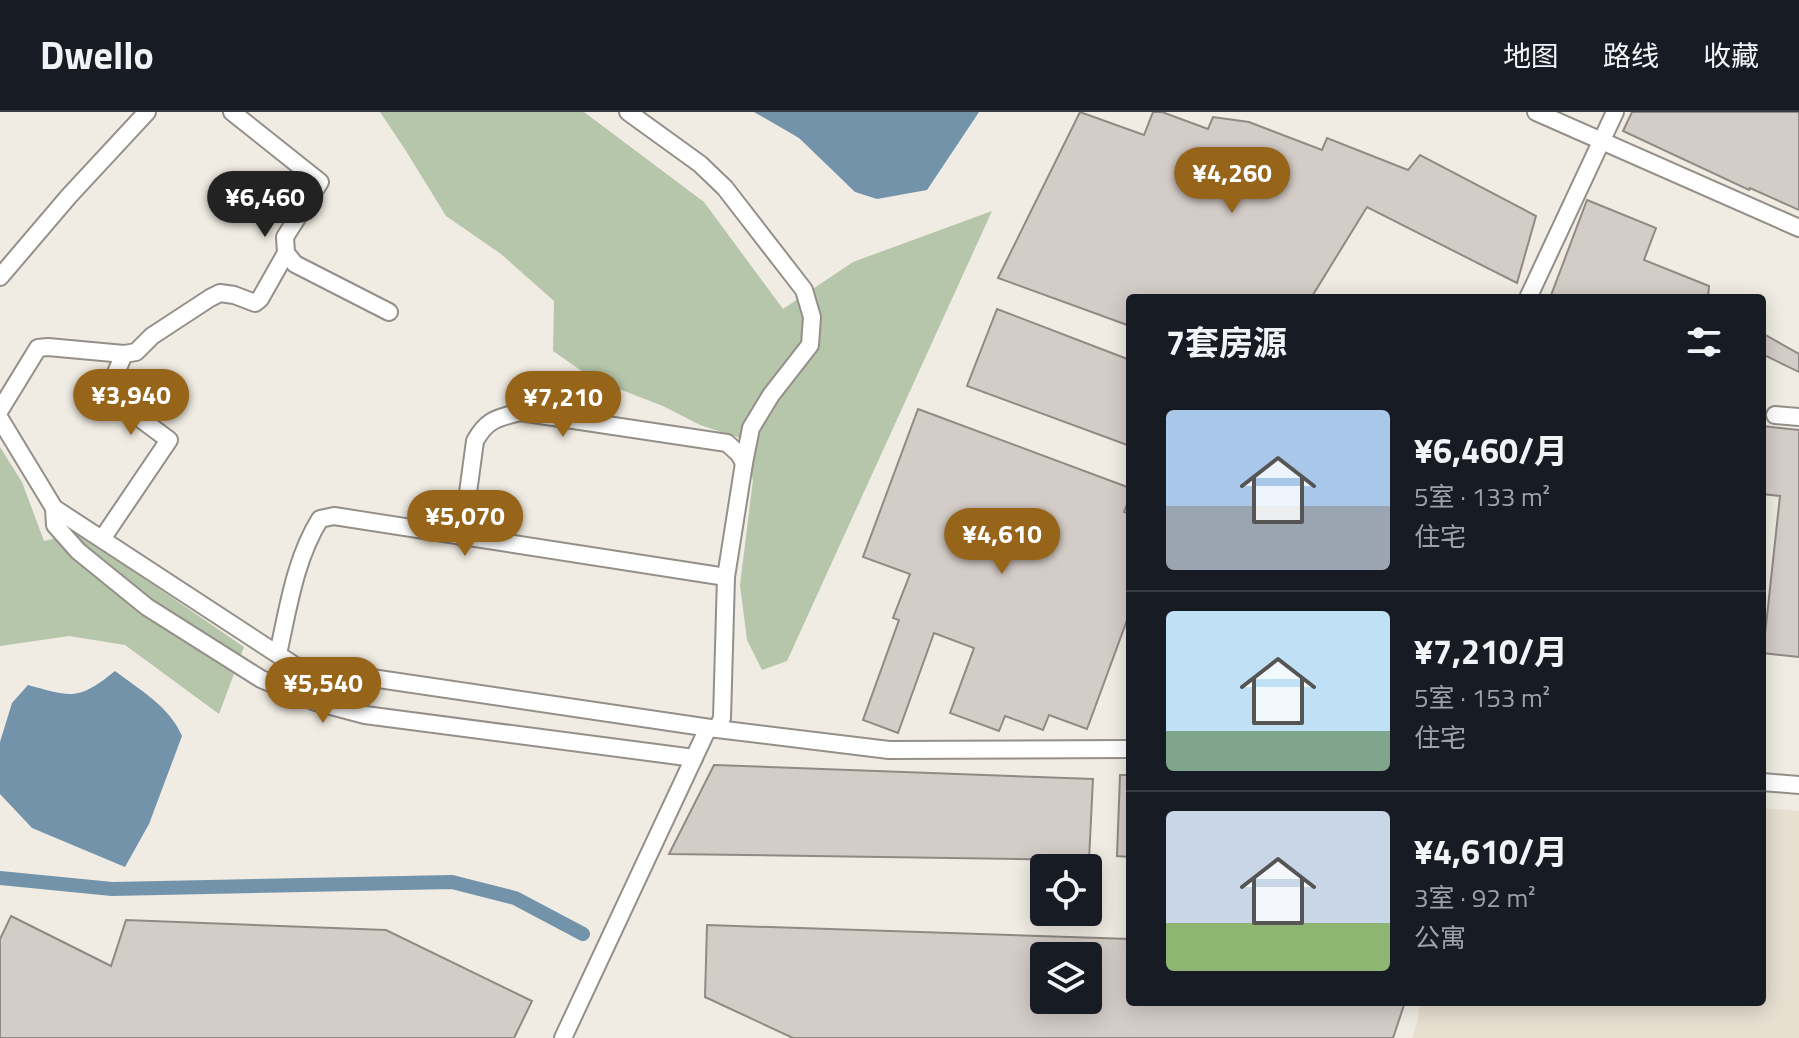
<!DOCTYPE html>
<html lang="zh">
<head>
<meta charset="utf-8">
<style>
  body { margin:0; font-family:"Titillium Web","Noto Sans SC",sans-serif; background:#20242c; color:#f1f3f6; height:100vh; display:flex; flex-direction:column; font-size:30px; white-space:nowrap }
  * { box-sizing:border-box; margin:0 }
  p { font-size:26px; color:#9ea1a6 }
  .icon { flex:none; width:44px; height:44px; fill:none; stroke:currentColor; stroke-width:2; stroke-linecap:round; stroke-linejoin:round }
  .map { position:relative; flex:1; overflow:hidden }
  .details { position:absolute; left:1126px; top:182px; width:640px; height:712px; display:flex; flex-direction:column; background:#171b24; border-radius:8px; box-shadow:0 4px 20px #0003 }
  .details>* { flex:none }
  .buttons { position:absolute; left:1030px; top:742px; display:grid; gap:16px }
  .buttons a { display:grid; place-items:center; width:72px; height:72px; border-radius:8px; background:#171b24; box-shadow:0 4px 20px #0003; font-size:40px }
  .price { position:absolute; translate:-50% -68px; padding:0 18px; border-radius:28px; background:#976519; color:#fff; font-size:26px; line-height:52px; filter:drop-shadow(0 2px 4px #0008) }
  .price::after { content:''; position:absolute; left:50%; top:48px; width:24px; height:18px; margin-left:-12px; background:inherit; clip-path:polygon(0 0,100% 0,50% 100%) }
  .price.current { background:#222; color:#fff }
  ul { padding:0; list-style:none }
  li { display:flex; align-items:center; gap:24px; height:200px; padding:0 40px }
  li+li { border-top:2px solid #363941 }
  li span { display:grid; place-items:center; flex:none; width:224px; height:160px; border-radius:8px; color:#555 }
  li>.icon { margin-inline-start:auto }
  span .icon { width:96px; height:96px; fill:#fffc; stroke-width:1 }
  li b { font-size:34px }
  h2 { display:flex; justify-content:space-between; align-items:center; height:96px; padding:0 40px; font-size:34px }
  header { display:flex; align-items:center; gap:48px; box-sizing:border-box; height:112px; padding:0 40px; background:#171b24; border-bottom:2px solid #363941 }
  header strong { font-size:38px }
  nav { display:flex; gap:44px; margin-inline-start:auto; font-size:28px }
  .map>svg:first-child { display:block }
  .built { fill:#e7dfd0 }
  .green { fill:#b5c6aa }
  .water { fill:#7293aa }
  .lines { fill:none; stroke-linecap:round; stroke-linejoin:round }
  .canal { stroke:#7293aa; stroke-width:14 }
  .building { fill:#d4ccc7; stroke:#908984; stroke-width:2; fill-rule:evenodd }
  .minor-casing { stroke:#949089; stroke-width:20 }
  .minor { stroke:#fff; stroke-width:16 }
</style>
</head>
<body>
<header>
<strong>Dwello</strong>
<nav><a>地图</a><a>路线</a><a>收藏</a></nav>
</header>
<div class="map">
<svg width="1799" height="926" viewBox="0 0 1799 926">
  <rect width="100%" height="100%" fill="#f0ece3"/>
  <polygon class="built" points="1762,696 1799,699 1799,926 1412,926 1417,911 1420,890 1762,890"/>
  <g class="green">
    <polygon points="380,0 584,0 704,90 783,197 853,150 992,99 787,549 762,558 747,528 740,473 753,368 740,326 700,313 663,294 593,267 553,239 554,189 501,142 446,104 406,39"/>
    <polygon points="0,335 22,370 44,429 78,421 244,535 219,602 125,533 69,524 0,534"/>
  </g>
  <g class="water">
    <polygon points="754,0 979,0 927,78 877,87 855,80 799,26"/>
    <path d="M115 559C140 578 169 594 182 624L149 712 125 755 32 716 0 682V630L12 591 28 573C72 585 78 589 115 559Z"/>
  </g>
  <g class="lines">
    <polyline class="canal" points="0,766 112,777 452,770 515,786 583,822"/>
  </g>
  <g class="building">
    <polygon points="1080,0 1144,23 1153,0 1162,0 1208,17 1213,5 1249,10 1322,38 1327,26 1408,58 1420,43 1536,104 1517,171 1367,95 1311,186 1130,186 1130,214 998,166"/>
    <polygon points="1632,0 1799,0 1799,98 1750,76 1749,78 1623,19"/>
    <polygon points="1587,88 1656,116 1644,148 1709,174 1708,186 1550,186"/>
    <polygon points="997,197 1130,248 1130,334 967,274"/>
    <polygon points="1762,221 1799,242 1799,260 1762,242"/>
    <polygon points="918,297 1130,376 1130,384 1124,400 1130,402 1130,500 1087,617 1049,603 1043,618 1005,604 999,619 950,601 974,536 934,521 898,621 863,608 899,508 893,506 910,462 863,445"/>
    <polygon points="1762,314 1799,318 1799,545 1763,541 1780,384 1762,382"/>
    <polygon points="714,653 1093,667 1089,748 669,742"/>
    <polygon points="1120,663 1130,663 1130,745 1117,744"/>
    <polygon points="11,804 111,854 126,808 386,818 532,889 514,926 0,926 0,827"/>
    <path d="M707 813 1130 827V890H1405L1393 926H793L705 885ZM1044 844H1088V888H1044Z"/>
  </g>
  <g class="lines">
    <defs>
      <g id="minor">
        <polyline points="232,0 320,70 285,125 286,141 295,152 389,200"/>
        <polyline points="628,0 700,52 725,76 804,178 812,205 810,233 771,283 751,316 744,351 726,465 722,606 717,617"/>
        <polyline points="1536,0 1799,116"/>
        <polyline points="0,165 69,84 147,0"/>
        <polyline points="1528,186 1615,0"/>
        <polyline points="0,298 38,236 48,235 124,242 136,240 152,224 210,186 220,181 234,183 255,191 260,187 286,141"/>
        <polyline points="1775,303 1799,305"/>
        <polyline points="0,307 54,396 297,555 717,617 889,638 1130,637"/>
        <polyline points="54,396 55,413 78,439 147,495 261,567 316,590 365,603 694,646"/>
        <path d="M462 425 475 329C487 307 498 306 520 300L727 331 739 342 744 351"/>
        <polyline points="102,427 169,328 107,282 124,242"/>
        <path d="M278 542C288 497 295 447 320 407L334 404 726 465"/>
        <polyline points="1762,670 1799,673"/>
        <polyline points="563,926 708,616"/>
      </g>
    </defs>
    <use href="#minor" class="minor-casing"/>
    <use href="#minor" class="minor"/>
  </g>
</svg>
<div class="buttons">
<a><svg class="icon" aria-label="locate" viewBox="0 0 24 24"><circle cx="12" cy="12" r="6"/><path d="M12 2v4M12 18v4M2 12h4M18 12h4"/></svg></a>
<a><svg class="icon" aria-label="layers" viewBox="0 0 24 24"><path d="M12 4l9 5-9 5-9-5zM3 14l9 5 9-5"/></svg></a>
</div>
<b class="price" style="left:1232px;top:103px">¥4,260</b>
<b class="price current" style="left:265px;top:127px">¥6,460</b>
<b class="price" style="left:131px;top:325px">¥3,940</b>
<b class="price" style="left:563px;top:327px">¥7,210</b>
<b class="price" style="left:465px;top:446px">¥5,070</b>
<b class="price" style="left:1002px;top:464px">¥4,610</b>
<b class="price" style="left:323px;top:613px">¥5,540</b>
<section class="details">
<h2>7套房源<svg class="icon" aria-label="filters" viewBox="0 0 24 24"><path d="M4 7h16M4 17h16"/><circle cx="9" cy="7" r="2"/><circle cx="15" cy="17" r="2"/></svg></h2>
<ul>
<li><span style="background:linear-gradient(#a9c7e8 60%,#9aa5b1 0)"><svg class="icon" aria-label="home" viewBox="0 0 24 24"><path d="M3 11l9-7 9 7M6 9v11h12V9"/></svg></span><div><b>¥6,460/月</b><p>5室 · 133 m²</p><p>住宅</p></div></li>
<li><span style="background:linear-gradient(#bfe0f5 75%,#7fa58c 0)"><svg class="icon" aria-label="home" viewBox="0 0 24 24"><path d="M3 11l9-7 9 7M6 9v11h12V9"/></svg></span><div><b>¥7,210/月</b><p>5室 · 153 m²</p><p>住宅</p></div></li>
<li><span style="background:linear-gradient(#c9d6e8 70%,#8fb573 0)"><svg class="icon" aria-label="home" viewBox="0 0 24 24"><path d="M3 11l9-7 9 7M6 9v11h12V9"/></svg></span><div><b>¥4,610/月</b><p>3室 · 92 m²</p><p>公寓</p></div></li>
</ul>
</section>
</div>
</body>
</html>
